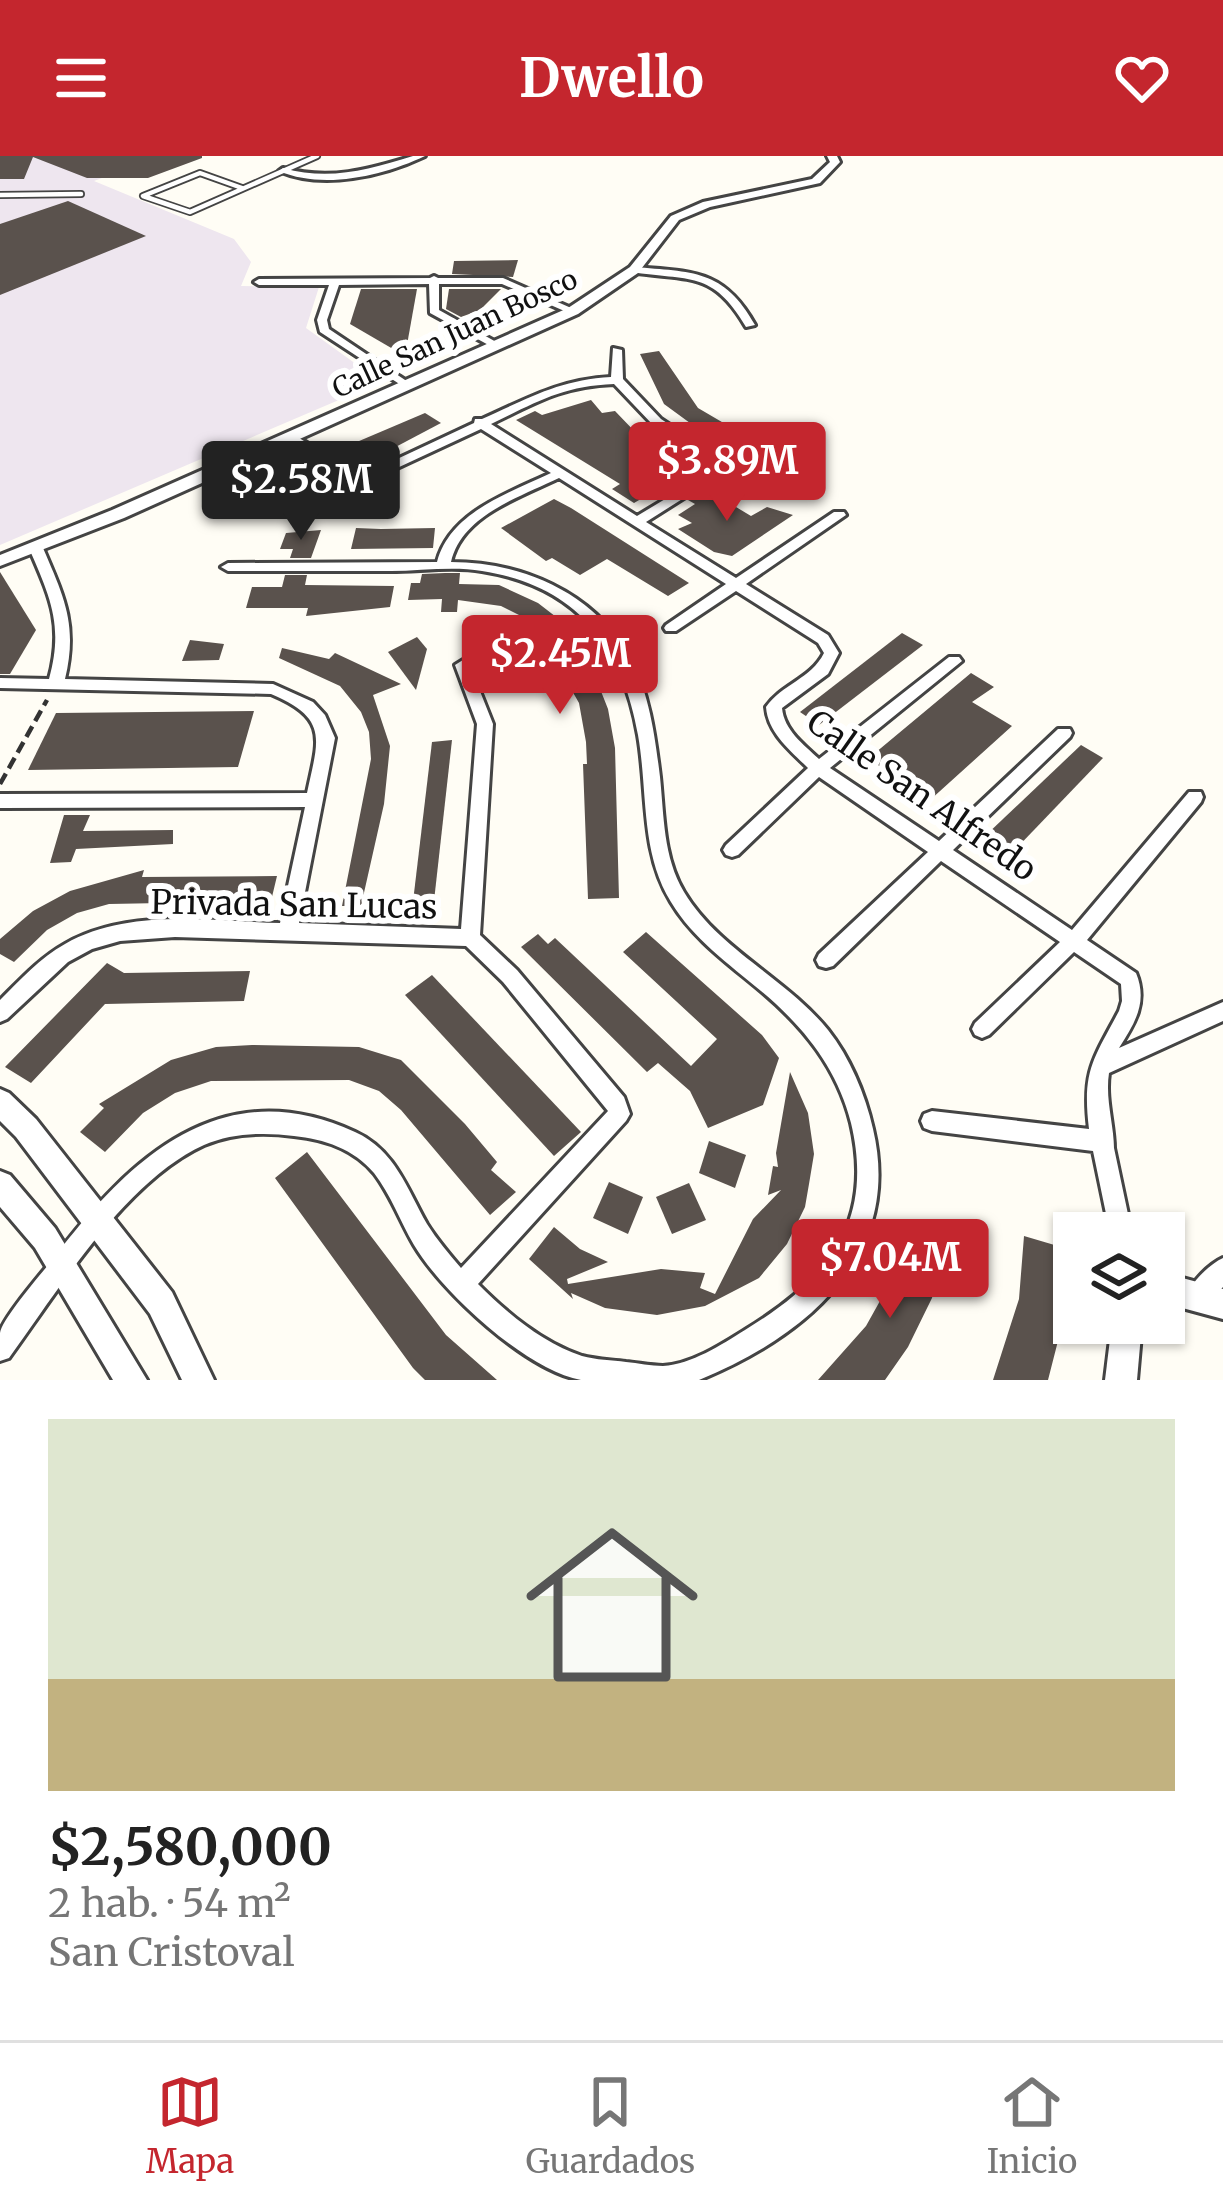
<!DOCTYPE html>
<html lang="es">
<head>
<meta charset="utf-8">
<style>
  body { margin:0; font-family:Merriweather,serif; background:#f6f6f6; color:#222; height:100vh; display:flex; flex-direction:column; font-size:45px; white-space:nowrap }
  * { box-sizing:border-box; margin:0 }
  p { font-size:39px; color:#767676 }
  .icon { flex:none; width:66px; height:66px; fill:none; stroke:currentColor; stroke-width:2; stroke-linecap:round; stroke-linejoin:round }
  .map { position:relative; height:1224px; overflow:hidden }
  .details { display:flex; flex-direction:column; background:#fff; flex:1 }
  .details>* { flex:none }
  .tools { position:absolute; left:1053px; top:1056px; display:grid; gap:24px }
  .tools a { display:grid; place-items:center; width:132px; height:132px; border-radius:0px; background:#fff; box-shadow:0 3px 9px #0004; font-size:60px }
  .price { position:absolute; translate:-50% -102px; padding:0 27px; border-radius:12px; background:#c4262e; color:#fff; font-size:39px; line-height:78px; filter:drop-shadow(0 3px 6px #0008) }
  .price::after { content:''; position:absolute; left:50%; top:72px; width:36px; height:27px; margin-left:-18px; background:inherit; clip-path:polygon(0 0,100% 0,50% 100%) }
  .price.current { background:#222; color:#fff }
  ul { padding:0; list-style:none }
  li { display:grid; align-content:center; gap:24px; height:636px; padding:0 48px }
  li span { display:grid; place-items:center; height:372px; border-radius:0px; color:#555 }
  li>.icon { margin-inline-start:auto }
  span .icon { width:216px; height:216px; fill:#fffc; stroke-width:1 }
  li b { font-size:51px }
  header { display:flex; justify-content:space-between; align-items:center; height:156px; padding:0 48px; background:#c4262e; color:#fff; font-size:54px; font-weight:700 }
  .menu { display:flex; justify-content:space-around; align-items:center; height:168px; border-top:3px solid #e0e0e0; background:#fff; font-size:33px; color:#767676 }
  .menu a { display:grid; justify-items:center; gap:6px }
  .menu .current { color:#c4262e }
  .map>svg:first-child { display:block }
  .industrial { fill:#eee6ef }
  .building { fill:#5a524d }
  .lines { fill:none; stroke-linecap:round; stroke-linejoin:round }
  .service-casing { stroke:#444; stroke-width:8 }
  .minor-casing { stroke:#444; stroke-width:6 }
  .tertiary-casing { stroke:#444; stroke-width:6 }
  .path { stroke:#333; stroke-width:4.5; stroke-dasharray:12 6; stroke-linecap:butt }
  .service { stroke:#fff; stroke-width:4.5 }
  .minor { fill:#fff; fill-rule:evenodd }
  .tertiary { fill:#fff; fill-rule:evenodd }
  .labels { text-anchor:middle; stroke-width:12; stroke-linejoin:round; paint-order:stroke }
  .far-street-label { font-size:27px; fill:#111; stroke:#fff }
  .street-label { font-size:33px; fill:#111; stroke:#fff }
</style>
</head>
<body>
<header><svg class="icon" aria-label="menu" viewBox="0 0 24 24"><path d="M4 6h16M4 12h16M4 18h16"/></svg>Dwello<svg class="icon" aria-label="heart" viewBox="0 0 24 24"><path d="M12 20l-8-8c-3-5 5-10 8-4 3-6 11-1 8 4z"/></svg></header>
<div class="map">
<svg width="1223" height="1224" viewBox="0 0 1223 1224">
  <rect width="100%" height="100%" fill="#fffdf5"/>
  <polygon class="industrial" points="0,0 159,0 94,25 234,83 251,106 241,130 319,131 306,172 381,226 0,389"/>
  <g class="building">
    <polygon points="0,0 202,0 202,2 148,22 87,22 33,1 24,23 0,23"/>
    <polygon points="68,45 146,80 0,139 0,68"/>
    <polygon points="518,104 513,121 452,118 454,105"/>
    <polygon points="361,133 417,133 405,200 350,168"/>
    <polygon points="449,133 501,133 480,154 461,161 446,153"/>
    <polygon points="659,195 698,252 727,269 705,278 664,248 640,198"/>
    <polygon points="591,244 602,257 615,255 639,280 698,310 681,319 689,324 671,334 663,330 634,347 612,333 620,328 516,264 535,255 542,259"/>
    <polygon points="425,257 441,267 371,304 345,291"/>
    <polygon points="706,333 751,360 767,351 793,359 732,400 714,396 678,373 692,367 678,359 695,348 688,344"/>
    <polygon points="554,343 571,352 689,427 668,440 607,403 580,419 552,402 546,405 501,372"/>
    <polygon points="356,372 381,373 435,372 433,392 351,393"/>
    <polygon points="321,374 311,402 290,402 293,393 280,393 286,377"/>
    <polygon points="0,416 36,474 10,518 0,518"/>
    <polygon points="445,417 460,417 459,428 499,429 538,447 560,464 593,515 608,553 615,592 619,742 588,743 583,608 587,608 586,586 579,547 562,517 567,515 547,485 544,486 525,462 501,450 458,444 457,456 441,456 442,443 408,444 411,427 420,427 422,418"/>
    <polygon points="285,419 307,419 305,429 394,430 390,451 306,460 308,452 246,452 252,431 282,431"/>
    <polygon points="902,477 923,489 819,569 800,556"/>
    <polygon points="417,481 427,493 416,534 388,496"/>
    <polygon points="190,484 224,488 219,504 182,505"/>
    <polygon points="282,492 329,503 335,497 401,528 373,539 390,590 384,648 361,750 342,750 371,603 369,576 361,556 340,530 279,502"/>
    <polygon points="971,517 994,531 972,546 1012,570 919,654 896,638 905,630 869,602"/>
    <polygon points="254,555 238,611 28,614 56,557"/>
    <polygon points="452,584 433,754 412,754 432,586"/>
    <polygon points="1081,589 1103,602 1010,699 984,681"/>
    <polygon points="64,659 90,659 83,675 173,674 173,688 76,693 71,706 50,707"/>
    <polygon points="144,714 142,721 277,720 271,745 109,748 77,757 47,774 14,806 0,798 0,783 33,755 70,735"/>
    <polygon points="646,776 762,879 779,902 763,949 708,972 690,935 658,907 647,916 521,791 538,778 548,788 555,782 691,910 717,883 623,796"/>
    <polygon points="107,807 124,817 250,815 244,845 105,848 31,927 5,911"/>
    <polygon points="432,819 581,976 554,1000 405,839"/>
    <polygon points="252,889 359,891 401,904 465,968 497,1006 491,1014 516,1036 490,1059 401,954 379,935 349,924 211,925 175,937 143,957 105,996 80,976 104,952 99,948 171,904 216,891"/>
    <polygon points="790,916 808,957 814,998 809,1028 805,1051 787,1088 759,1122 705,1150 657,1159 605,1152 571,1137 573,1143 529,1103 554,1071 580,1093 608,1106 567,1123 568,1128 661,1113 705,1117 700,1132 715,1138 753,1063 781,1034 768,1039 773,1010 778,1011 776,997"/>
    <polygon points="709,985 746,999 735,1032 699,1017"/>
    <polygon points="307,996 446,1179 497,1224 425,1224 413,1212 275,1022"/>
    <polygon points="609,1026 643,1041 628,1078 593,1062"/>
    <polygon points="689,1027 706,1064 672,1078 656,1041"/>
    <polygon points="1024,1080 1068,1093 1059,1181 1048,1224 993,1224 1019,1143"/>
    <polygon points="902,1087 941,1106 932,1142 908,1191 885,1224 818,1224 866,1170 890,1127"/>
  </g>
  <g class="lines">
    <defs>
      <g id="service">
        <polyline points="242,32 200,17 143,40 190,56 317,0"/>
        <polyline points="0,39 81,38"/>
      </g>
      <g id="minor">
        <path d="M413 0H425C383 20 323 34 279 15L283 12C329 25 368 14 413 0Z"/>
        <path d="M634 111C692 116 724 113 755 169L746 171C713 114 689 125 631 116L629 114Z"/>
        <polygon points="434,120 438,122 503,122 578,155 569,157 502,128 439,128 439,154 498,187 499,189 494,192 430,157 429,128 339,129 327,164 329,173 408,226 410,228 404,231 320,176 317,164 329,129 259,129 254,126 259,123 430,122"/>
        <path d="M613 192 622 194 623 223 661 263 724 305 728 314 646 366 736 422 834 356H844L846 359 746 428 828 479 839 497 828 518 782 552C784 574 803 588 819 603L949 501H959L962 505 830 612 939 685 1058 573H1070L1072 577 1070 581 953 694 1072 774 1189 636H1201L1203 641 1201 646 1087 784 1136 817C1148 846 1135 867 1119 892L1223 846V865L1109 917C1105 943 1114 969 1114 992L1132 1077H1110L1093 995 932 975 924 972 921 965 924 958 932 955 1089 973C1082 915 1093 904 1119 855L1122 845 1121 828 1074 796 989 879 982 882 975 879 972 873 975 867 1060 786 941 705 833 810 826 812 819 810 816 804 819 798 928 696 819 621 738 699 732 701 726 699 723 694 726 689 808 612C790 594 768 577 766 551 782 528 811 523 824 497L818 487 736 435 676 475H666L664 472 666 469 726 428 559 322C520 341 462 359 451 406 521 406 592 436 628 498 649 534 655 580 660 621 664 659 663 701 684 736 718 793 786 822 828 874 850 902 865 938 873 973 903 1100 806 1180 699 1224 672 1224 645 1224 617 1224 606 1224 592 1224 581 1224 526 1214 442 1136 414 1089 400 1065 391 1039 374 1017 354 993 324 983 294 980 264 976 232 977 204 989 125 1025 59 1133 9 1202L0 1205C0 1196 0 1186 0 1177 2 1163 41 1118 53 1103 129 1003 221 914 355 976 395 994 407 1033 427 1068 437 1084 449 1098 461 1112L608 955 503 826 466 790 175 781 120 785 92 793 68 806 7 863 0 866V844C20 824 40 802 65 788 128 752 210 765 280 767L305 651 0 652V638L307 637C318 584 330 563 271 538L0 532V522L49 523C64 469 50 441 29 392L36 388 43 392C64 441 78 469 65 523L273 528 313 546 325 559 335 582 299 767 461 773 477 568 455 509 463 504 468 505 493 568 480 779 517 814 624 941 630 958 626 965 478 1128C507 1157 542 1187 582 1200 596 1204 612 1204 626 1206 638 1207 651 1210 663 1210 692 1208 721 1189 745 1174 827 1124 875 1068 851 967 837 912 804 871 761 835 729 808 693 783 671 746 640 696 648 635 638 579 622 488 576 430 482 415 453 410 420 415 391 415 337 415 282 415 228 415L221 411 228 407 437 406C450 356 509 337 551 317L481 273 382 319 336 317 285 284V278H293L343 310 380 311 474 267 475 263H482C529 242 559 224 611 221ZM614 228 653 269 715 313 637 360 491 268C537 246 562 230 614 228Z"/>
        <path d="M1223 1102V1131L1205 1150 1197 1154 1189 1150 1185 1142C1191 1127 1208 1109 1223 1102Z"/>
      </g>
      <g id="tertiary">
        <polygon points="827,0 837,0 840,6 820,27 710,51 679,64 638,117 578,158 124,362 0,410 0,399 112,354 568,152 630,111 671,60 703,46 812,23 830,6"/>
        <polygon points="0,933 9,937 36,963 172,1136 214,1224 182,1224 150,1158 16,981 0,965"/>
        <polygon points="0,1015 10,1019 55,1072 147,1224 113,1224 35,1092 0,1051"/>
        <polygon points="1164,1117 1223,1133 1223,1163 1164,1147"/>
        <polygon points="1112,1167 1142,1167 1137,1224 1105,1224"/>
      </g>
    </defs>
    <use href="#service" class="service-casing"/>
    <use href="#minor" class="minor-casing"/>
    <use href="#tertiary" class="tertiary-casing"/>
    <polyline class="path" points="0,628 47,544"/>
    <use href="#service" class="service"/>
    <use href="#minor" class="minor"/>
    <use href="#tertiary" class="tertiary"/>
  </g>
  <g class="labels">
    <g class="far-street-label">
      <text transform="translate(455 178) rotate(-25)" y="9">Calle San Juan Bosco</text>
    </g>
    <g class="street-label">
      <text transform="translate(922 639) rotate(35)" y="12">Calle San Alfredo</text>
      <text transform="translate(294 748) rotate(1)" y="12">Privada San Lucas</text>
    </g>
  </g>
</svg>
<div class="tools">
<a><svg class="icon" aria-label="layers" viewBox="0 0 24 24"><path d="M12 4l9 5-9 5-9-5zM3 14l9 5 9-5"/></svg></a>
</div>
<b class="price" style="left:727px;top:368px">$3.89M</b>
<b class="price current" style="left:301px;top:387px">$2.58M</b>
<b class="price" style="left:560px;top:561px">$2.45M</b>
<b class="price" style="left:890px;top:1165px">$7.04M</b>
</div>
<section class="details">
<ul>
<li><span style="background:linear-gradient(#dfe7d0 70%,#c2b280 0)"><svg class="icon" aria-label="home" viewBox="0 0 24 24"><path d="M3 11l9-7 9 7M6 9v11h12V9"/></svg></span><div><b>$2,580,000</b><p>2 hab. · 54 m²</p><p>San Cristoval</p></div></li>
</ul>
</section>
<nav class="menu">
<a class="current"><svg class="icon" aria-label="map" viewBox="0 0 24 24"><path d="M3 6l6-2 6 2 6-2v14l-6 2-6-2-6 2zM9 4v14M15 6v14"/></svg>Mapa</a>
<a><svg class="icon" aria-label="saved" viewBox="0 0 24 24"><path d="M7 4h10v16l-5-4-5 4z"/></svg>Guardados</a>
<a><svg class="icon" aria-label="home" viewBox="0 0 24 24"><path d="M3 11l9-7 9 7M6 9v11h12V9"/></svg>Inicio</a>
</nav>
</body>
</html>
